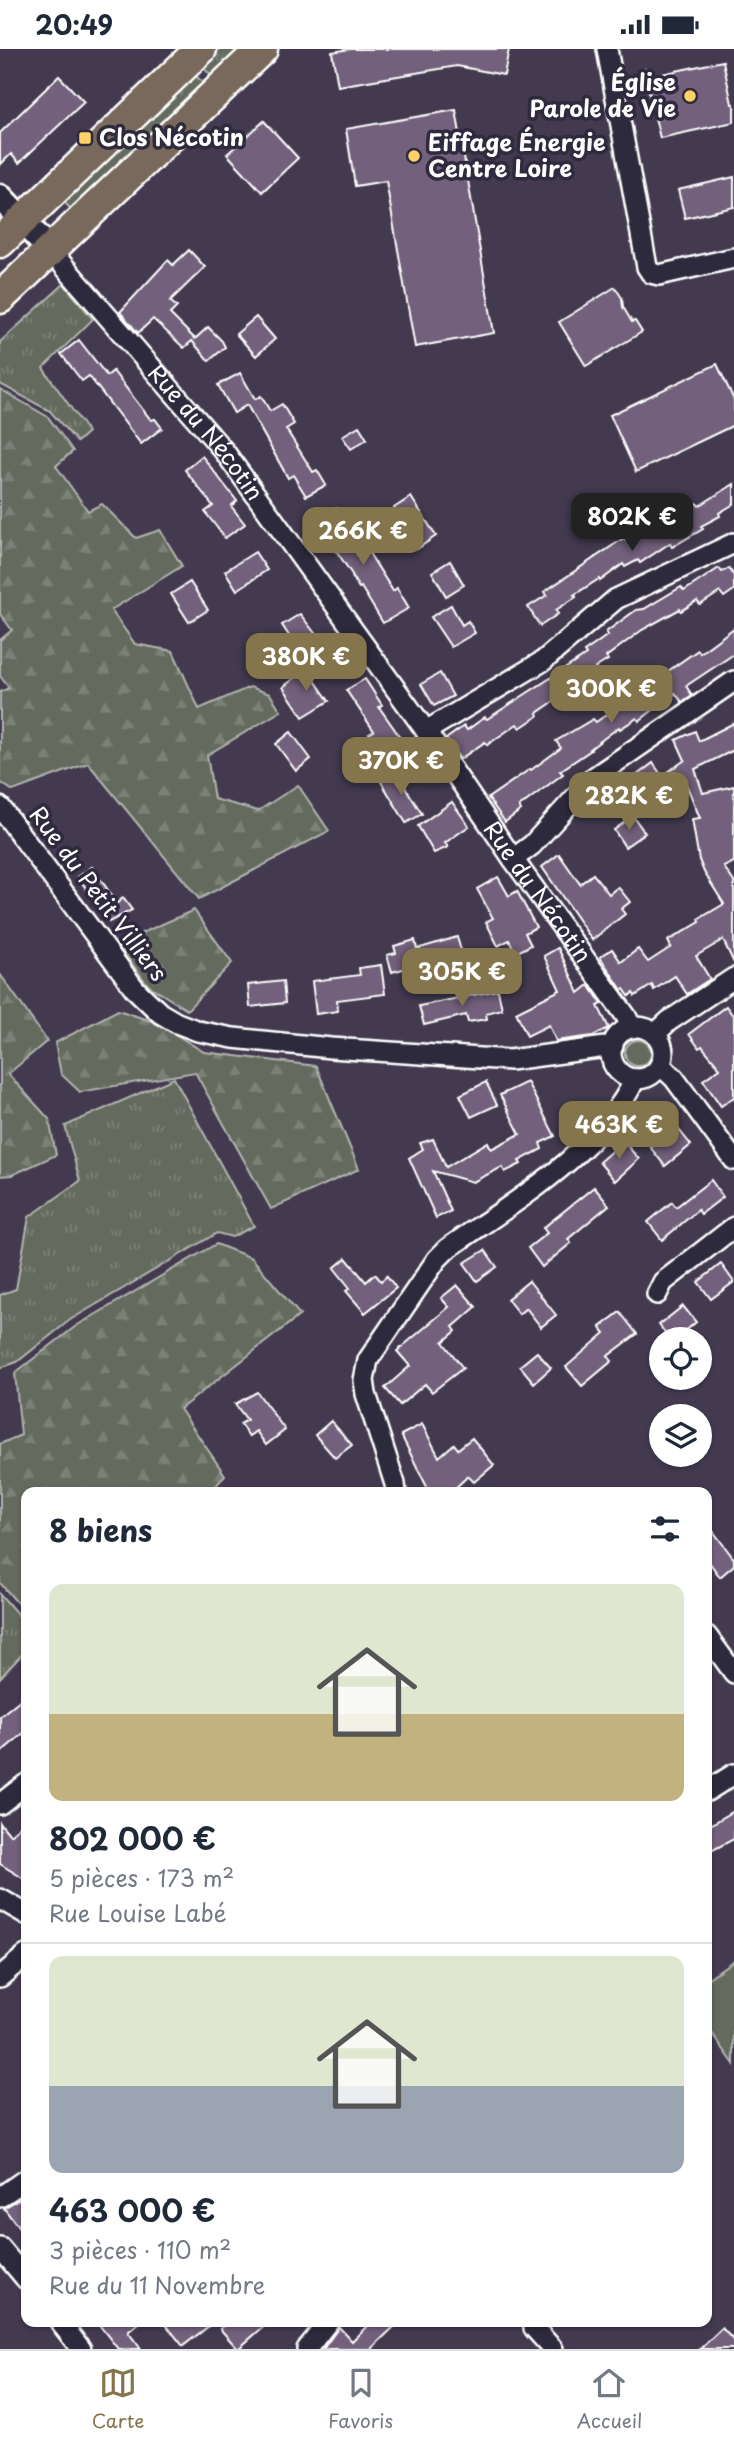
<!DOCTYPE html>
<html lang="fr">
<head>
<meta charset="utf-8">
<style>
  body { margin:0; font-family:"Playpen Sans",sans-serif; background:#f2f2f3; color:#1f2937; height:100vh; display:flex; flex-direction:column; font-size:26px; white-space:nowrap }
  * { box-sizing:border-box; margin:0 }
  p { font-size:23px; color:#747a83 }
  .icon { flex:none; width:38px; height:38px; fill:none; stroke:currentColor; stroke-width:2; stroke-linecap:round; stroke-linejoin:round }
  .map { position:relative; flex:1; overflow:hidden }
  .sheet { position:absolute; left:21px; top:1438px; width:691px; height:840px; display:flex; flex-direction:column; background:#fff; border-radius:14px; box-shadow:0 2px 5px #0004 }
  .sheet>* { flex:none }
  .buttons { position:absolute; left:649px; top:1278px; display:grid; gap:14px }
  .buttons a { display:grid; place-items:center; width:63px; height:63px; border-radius:50%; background:#fff; box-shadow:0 2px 5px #0004; font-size:35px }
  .price { position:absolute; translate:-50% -60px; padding:0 16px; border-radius:14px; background:#84754c; color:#fff; font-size:23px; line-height:46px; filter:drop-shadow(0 2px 4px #0008) }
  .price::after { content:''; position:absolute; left:50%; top:42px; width:21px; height:16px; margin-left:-10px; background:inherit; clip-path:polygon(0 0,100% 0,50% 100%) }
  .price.current { background:#222; color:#fff }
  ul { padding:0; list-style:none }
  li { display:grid; align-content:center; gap:14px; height:371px; padding:0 28px }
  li+li { border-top:2px solid #e0e1e3 }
  li span { display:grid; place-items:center; height:217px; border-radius:14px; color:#555 }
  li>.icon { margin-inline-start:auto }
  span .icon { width:126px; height:126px; fill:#fffc; stroke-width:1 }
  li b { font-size:30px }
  h2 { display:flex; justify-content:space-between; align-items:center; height:84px; padding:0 28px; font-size:30px }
  .status { display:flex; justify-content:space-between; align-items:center; height:49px; padding:0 35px; background:#fff; direction:ltr }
  .status svg { height:19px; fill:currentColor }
  .tab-bar { display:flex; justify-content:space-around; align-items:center; height:98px; border-top:2px solid #e0e1e3; background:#fff; font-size:19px; color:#747a83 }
  .tab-bar a { display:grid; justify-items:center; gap:4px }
  .tab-bar .current { color:#84754c }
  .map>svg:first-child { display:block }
  .grass { fill:url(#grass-tufts); stroke:#b2b5af; stroke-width:2 }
  .forest { fill:url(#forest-firs); stroke:#b2b5af; stroke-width:2 }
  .pitch { fill:#656b5f; stroke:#b2b5af; stroke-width:2 }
  .building { fill:#73617b; stroke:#fff; stroke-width:2 }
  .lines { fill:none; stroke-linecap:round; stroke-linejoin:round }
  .minor-casing { stroke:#fff; stroke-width:24 }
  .tertiary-casing { stroke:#fff; stroke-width:30 }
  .primary-casing { stroke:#fff; stroke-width:35 }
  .minor { stroke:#2f2a3d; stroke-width:19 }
  .tertiary { stroke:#2f2a3d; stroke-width:24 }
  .primary { stroke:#78695c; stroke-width:30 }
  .poi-dot { fill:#ffd166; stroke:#2f2a3d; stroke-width:2.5 }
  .labels { text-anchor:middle; stroke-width:7; stroke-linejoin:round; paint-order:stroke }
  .poi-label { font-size:23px; font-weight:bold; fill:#fff; stroke:#2f2a3d; text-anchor:start }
  .street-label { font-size:23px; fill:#fff; stroke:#2f2a3d }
</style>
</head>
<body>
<div class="status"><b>20:49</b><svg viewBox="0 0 49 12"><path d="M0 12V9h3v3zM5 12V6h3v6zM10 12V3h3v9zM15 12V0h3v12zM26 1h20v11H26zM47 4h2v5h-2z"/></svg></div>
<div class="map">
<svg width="734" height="2300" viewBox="0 0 734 2300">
  <defs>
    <pattern id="grass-tufts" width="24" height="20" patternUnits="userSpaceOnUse" patternTransform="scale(1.75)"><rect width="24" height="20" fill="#656b5f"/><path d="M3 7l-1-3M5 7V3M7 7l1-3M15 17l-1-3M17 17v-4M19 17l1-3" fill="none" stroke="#7c8177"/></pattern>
    <pattern id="forest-firs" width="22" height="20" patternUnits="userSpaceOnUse" patternTransform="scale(1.75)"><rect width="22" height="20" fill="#656b5f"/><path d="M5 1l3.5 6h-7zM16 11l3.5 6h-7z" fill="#7c8177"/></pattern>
  </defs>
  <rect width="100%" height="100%" fill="#433a50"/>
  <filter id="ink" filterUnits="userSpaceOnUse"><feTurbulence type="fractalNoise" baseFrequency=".0143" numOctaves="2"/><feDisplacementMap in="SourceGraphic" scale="14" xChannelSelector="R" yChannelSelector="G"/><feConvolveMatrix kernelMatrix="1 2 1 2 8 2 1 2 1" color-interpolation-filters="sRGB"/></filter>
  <g filter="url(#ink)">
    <g class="grass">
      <polygon points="214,0 249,0 216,31 199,15"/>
      <polygon points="191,22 208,39 76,165 59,148"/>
      <polygon points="64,235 93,270 43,319 88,383 77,393 50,362 0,335 0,293"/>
      <circle cx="638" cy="1004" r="13"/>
      <polygon points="174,1029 254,1177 232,1188 217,1184 70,1271 17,1313 0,1319 0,1246 16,1240 29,1168 80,1132 65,1077"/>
      <polygon points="0,1545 26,1575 26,1601 0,1629"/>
    </g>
    <g class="forest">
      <polygon points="0,340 48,368 73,402 56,417 88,462 102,455 136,489 160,481 182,517 111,561 135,595 173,602 199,660 250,638 270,645 281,662 207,706 214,750 258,762 298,736 329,782 199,850 88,714 13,742 0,733 0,643 9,639 0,627 0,591 12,581 0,565"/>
      <polygon points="194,861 232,914 187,961 148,936 117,895"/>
      <polygon points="0,925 47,992 8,1025 49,1070 56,1106 12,1126 0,1127"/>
      <polygon points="118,961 157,974 204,1003 316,1017 359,1120 271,1160 195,1023 80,1043 61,1025 55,994"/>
      <polygon points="216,1195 252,1209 300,1266 180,1360 225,1426 210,1444 26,1444 26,1564 0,1534 0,1395 21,1386 15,1324 76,1277"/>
    </g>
    <polygon class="pitch" points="734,1911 734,2015 707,1977 707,1930"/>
    <g class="building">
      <polygon points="350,0 509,0 504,26 457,17 338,37 332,3"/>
      <polygon points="723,12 732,55 734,55 734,73 660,89 648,40 637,32 645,19 657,26"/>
      <polygon points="59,27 84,53 19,114 11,105 0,116 0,84"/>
      <polygon points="456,61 494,284 415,298 386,132 355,137 346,80"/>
      <polygon points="264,72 298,109 262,143 227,105"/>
      <polygon points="734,128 734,158 685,169 678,141"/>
      <polygon points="189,201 205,218 170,252 177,258 170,265 195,290 208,278 222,292 225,298 209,312 192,292 184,299 153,270 138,284 120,263 168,211 173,216"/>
      <polygon points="615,238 622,249 623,258 632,273 635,272 642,283 586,317 559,273"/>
      <polygon points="256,268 275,290 256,307 236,285"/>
      <polygon points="79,291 107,327 113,322 151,371 155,370 162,379 141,395 89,327 82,332 61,305"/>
      <polygon points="717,315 734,351 734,376 636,423 610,366"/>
      <polygon points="240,324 255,350 261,347 270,362 282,355 294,375 286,380 313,423 317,421 326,436 306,447 293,426 288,429 247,356 234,364 218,336"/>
      <polygon points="359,377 367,390 351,400 342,387"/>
      <polygon points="202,407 237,452 231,457 245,475 225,489 205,463 213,457 185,421"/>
      <polygon points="734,435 734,455 719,464 720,467 701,477 703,480 672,498 670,494 640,514 638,511 625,518 623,515 600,532 599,530 574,546 576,548 556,561 558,565 540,577 528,558 547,546 544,543 624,489 626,492 677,463 678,466 697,454 699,457"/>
      <polygon points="411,448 436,487 417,500 397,468 399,466 394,459"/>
      <polygon points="336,459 359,495 362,493 393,542 397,539 409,559 383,574 361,538 359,539 352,528 353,527 316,471"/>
      <polygon points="255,503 267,521 237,541 225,522"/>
      <polygon points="450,512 464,536 446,547 432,523"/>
      <polygon points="719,519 722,523 729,519 734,527 734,541 724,548 720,543 700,556 697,552 681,562 680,560 642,581 606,608 608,611 595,619 597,623 537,664 538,667 520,679 517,675 487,696 485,693 460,710 446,690 464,677 467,681 485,668 487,670 586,606 584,603 608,586 606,583 636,561 644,560 681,538 684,542"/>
      <polygon points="190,533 208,561 189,573 171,545"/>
      <polygon points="451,556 462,576 468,572 475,584 451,598 431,568"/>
      <polygon points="300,565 325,597 304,610 282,576"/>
      <polygon points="734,579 734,605 686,637 692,646 682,653 675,644 639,672 637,669 620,680 619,678 590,700 591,701 560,722 563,725 519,758 521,761 505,773 488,749 530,720 531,721 561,699 556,692 593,670 596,673 698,601 700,604"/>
      <polygon points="307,620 329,652 303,668 283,638"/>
      <polygon points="440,624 453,647 434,657 421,635"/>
      <polygon points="365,630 382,656 379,658 417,712 396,722 369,685 374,682 346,641"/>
      <polygon points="734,674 734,701 695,720 703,744 734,737 734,813 724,818 734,833 734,914 723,891 696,907 710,930 687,945 675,927 654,941 652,936 635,947 633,944 629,947 624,940 622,941 600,908 612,900 621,913 638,900 648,913 671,898 668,892 700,873 699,870 724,855 704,823 699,811 692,770 700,769 686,735 673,744 666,733 663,733 636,752 624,736 653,714 662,727 685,711 676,691 695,682 699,692"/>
      <polygon points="291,683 311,710 296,722 276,695"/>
      <polygon points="395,722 422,765 406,774 380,731"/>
      <polygon points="452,753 469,777 445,794 448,798 434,804 418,777"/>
      <polygon points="633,767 645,784 625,798 614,781"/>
      <polygon points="559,805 580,835 593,825 609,845 618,838 630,853 621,860 625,865 592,891 542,818"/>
      <polygon points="92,818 117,854 123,849 132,861 109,873 78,828"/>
      <polygon points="498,828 509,847 517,842 536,878 525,884 531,896 516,904 509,891 498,897 486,873 493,869 477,840"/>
      <polygon points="457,888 463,908 431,918 429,913 392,923 387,906 396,904 394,897 415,891 417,900"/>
      <polygon points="558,899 579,944 589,936 602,955 598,957 609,979 593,987 556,992 549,976 527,987 516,963 560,941 544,907"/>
      <polygon points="381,916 385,945 337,951 338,962 316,965 312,932 360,926 359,919"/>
      <polygon points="283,932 285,954 250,958 248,936"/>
      <polygon points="498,941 502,960 486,964 487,970 468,973 466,966 424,976 419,957"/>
      <polygon points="726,957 734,968 734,1048 721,1057 703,1031 720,1019 702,997 699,999 689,985"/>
      <polygon points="486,1033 497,1056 471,1068 460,1046"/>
      <polygon points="527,1033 555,1087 540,1094 542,1100 519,1112 521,1115 505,1123 502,1118 473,1133 433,1122 451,1162 436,1169 409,1109 423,1100 420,1094 433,1090 446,1118 488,1093 491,1100 520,1085 500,1046"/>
      <polygon points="676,1077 691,1096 665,1117 650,1098"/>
      <polygon points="623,1092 639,1110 615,1132 599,1113"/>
      <polygon points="711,1131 723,1148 701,1165 698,1161 662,1191 648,1173 672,1153 676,1158"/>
      <polygon points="594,1138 609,1156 568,1190 571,1194 542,1218 528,1199 547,1184 543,1179"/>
      <polygon points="485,1201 497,1218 477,1232 464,1214"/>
      <polygon points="346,1209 366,1233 375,1225 381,1232 387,1227 396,1239 365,1264 346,1242 350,1239 334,1219"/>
      <polygon points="721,1215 734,1233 711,1250 698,1233"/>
      <polygon points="529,1232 556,1266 541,1278 526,1259 519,1265 507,1250"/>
      <polygon points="457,1236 476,1258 453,1278 456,1282 443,1293 463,1319 432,1343 425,1335 400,1356 385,1339 410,1317 397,1302 449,1258 441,1249"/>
      <polygon points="683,1257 696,1273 676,1290 670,1290 659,1276"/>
      <polygon points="620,1263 637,1285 608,1307 612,1312 582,1337 566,1318 605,1284 600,1278"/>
      <polygon points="537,1303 551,1319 534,1334 520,1317"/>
      <polygon points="257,1343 285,1381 266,1396 256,1382 249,1387 240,1375 247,1371 235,1355"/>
      <polygon points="331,1372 352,1396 335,1409 315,1386"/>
      <polygon points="422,1375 439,1408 454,1395 458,1400 472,1389 494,1416 474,1433 468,1427 450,1444 430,1444 401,1386"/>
      <polygon points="707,1474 734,1510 734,1516 720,1528 707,1510"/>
      <polygon points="26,1646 26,1682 0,1704 0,1667"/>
      <polygon points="734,1762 734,1790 713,1801 707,1791 707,1778"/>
      <polygon points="26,1772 26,1831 0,1815 0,1774 10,1786"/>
      <polygon points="22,2148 26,2153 26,2189 4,2159"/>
      <polygon points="97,2273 140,2273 128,2283 141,2300 118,2300"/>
      <polygon points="164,2273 214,2273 183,2297"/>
      <polygon points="229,2273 269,2273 238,2300 220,2280"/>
      <polygon points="371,2273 399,2273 371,2300 323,2300 339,2278 352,2292"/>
      <polygon points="722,2279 734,2292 734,2300 700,2300"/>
    </g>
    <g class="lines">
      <defs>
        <g id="minor">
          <polyline points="607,0 647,218 651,224 659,226 734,209"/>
          <path id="s1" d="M50 201 224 402 426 682 513 810 626 967 632 979"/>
          <polyline points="426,682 543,612 616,550 734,494"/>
          <polyline points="0,758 135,940 160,964 177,974 198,982 233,989 331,999 510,1011 613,997"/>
          <polyline points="513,810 532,796 593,729 734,632"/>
          <circle cx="637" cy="1004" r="26"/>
          <polyline points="655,985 669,972 734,929"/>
          <polyline points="660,1016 674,1029 734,1111"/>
          <polyline points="657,1245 663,1233 734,1178"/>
          <path d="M396 1444 395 1435 366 1345 364 1331 368 1311 437 1210 447 1200C512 1154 600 1104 635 1030"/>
          <polyline points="707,1587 734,1624"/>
          <polyline points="707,1742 734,1725"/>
          <polyline points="0,1755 26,1735"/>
          <polyline points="0,1850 26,1865"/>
          <polyline points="0,1928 26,1906"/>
          <polyline points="0,2148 26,2130"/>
          <polyline points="0,2199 26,2230"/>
          <polyline points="60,2273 81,2300"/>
          <polyline points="535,2273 534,2279 553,2300"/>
          <polyline points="307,2300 328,2273"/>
        </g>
        <polyline id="tertiary" points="0,148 50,201"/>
        <g id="primary">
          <polyline points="0,193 201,0"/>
          <polyline points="0,249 262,0"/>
        </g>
      </defs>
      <use href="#minor" class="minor-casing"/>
      <use href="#tertiary" class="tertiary-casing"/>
      <use href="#primary" class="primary-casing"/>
      <use href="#minor" class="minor"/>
      <use href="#tertiary" class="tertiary"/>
      <use href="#primary" class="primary"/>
    </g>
  </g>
  <g class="poi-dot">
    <circle cx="690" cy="47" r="7"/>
    <rect x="78" y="82" width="14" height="14" rx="3.5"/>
    <circle cx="414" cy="107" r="7"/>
  </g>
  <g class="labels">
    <g class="poi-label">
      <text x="676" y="42" text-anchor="end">Église<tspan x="676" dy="26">Parole de Vie</tspan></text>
      <text x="99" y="97">Clos Nécotin</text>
      <text x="428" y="102">Eiffage Énergie<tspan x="428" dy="26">Centre Loire</tspan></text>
    </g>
    <g class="street-label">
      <text dy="8" stroke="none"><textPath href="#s1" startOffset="240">Rue du Nécotin</textPath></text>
      <text dy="8" stroke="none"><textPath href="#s1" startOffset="807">Rue du Nécotin</textPath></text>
      <text transform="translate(98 845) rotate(53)" y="8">Rue du Petit Villiers</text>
    </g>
  </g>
</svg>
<div class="buttons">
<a><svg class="icon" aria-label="locate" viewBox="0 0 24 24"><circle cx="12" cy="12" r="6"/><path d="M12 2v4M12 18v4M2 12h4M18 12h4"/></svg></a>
<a><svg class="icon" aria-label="layers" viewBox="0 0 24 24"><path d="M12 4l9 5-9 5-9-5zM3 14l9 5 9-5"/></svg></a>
</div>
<b class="price current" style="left:632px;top:504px">802K €</b>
<b class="price" style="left:363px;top:518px">266K €</b>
<b class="price" style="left:306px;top:644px">380K €</b>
<b class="price" style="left:611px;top:676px">300K €</b>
<b class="price" style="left:401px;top:748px">370K €</b>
<b class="price" style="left:629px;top:783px">282K €</b>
<b class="price" style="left:462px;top:959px">305K €</b>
<b class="price" style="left:619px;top:1112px">463K €</b>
<section class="sheet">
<h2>8 biens<svg class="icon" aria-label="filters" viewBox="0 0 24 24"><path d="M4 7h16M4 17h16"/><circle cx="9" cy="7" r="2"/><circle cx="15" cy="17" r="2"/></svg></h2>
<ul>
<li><span style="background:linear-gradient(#dfe7d0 60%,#c2b280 0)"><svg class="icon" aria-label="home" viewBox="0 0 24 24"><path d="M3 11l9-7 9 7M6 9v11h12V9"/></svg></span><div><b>802 000 €</b><p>5 pièces · 173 m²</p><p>Rue Louise Labé</p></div></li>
<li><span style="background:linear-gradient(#dfe7d0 60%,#9aa5b1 0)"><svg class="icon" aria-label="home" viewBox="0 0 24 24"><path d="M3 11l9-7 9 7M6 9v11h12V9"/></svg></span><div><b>463 000 €</b><p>3 pièces · 110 m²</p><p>Rue du 11 Novembre</p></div></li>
</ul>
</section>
</div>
<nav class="tab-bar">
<a class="current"><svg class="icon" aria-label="map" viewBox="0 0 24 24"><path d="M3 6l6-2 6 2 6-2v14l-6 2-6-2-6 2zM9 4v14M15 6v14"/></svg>Carte</a>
<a><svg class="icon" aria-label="saved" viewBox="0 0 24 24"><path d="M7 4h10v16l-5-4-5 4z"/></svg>Favoris</a>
<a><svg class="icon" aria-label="home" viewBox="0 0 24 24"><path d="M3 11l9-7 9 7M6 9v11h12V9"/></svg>Accueil</a>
</nav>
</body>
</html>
